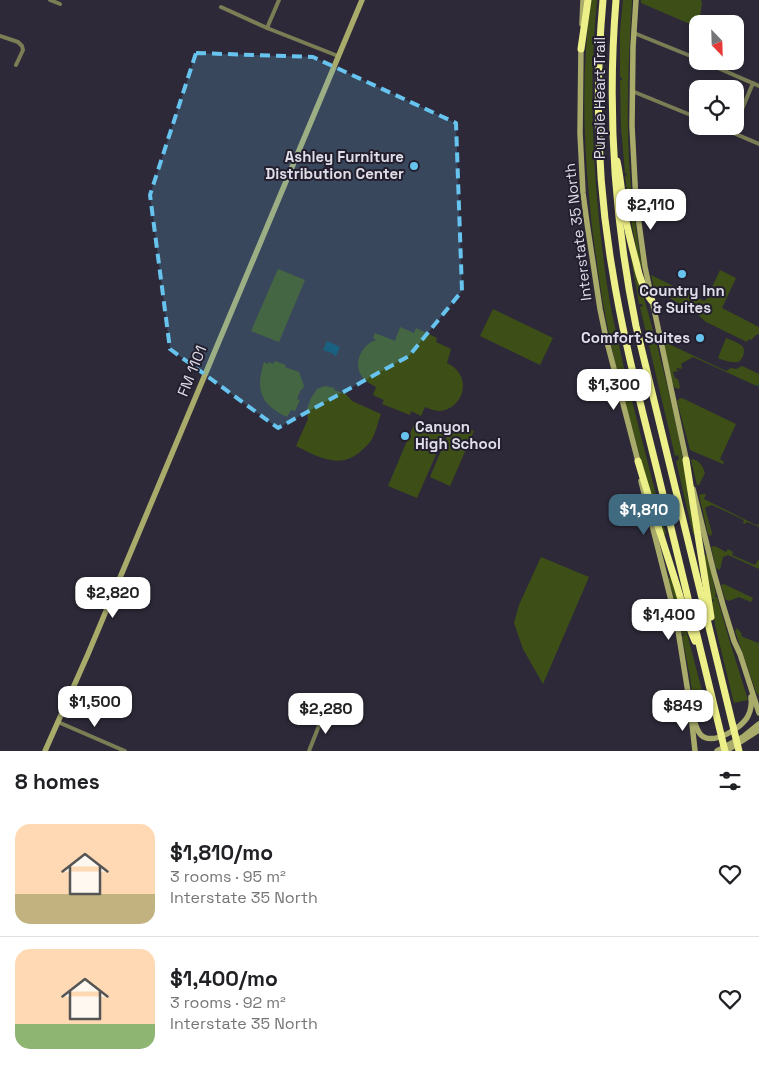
<!DOCTYPE html>
<html lang="en">
<head>
<meta charset="utf-8">
<style>
  body { margin:0; font-family:"Space Grotesk",sans-serif; background:#f6f6f6; color:#202124; height:100vh; display:flex; flex-direction:column; font-size:19px; white-space:nowrap }
  * { box-sizing:border-box; margin:0 }
  p { font-size:16px; color:#757577 }
  .icon { flex:none; width:28px; height:28px; fill:none; stroke:currentColor; stroke-width:2; stroke-linecap:round; stroke-linejoin:round }
  .map { position:relative; height:751px; overflow:hidden }
  .sheet { display:flex; flex-direction:column; background:#fff; flex:1 }
  .sheet>* { flex:none }
  .needle { width:32px; rotate:157deg }
  .fabs { position:absolute; left:689px; top:15px; display:grid; gap:10px }
  .fabs a { display:grid; place-items:center; width:55px; height:55px; border-radius:10px; background:#fff; box-shadow:0 2px 8px #0003; font-size:25px }
  .price { position:absolute; translate:-50% -42px; padding:0 11px; border-radius:10px; background:#fff; color:#222; font-size:16px; line-height:32px; filter:drop-shadow(0 1px 2px #0008) }
  .price::after { content:''; position:absolute; left:50%; top:30px; width:15px; height:11px; margin-left:-8px; background:inherit; clip-path:polygon(0 0,100% 0,50% 100%) }
  .price.on { background:#406a7f; color:#fff }
  ul { padding:0; list-style:none }
  li { display:flex; align-items:center; gap:15px; height:125px; padding:0 15px }
  li+li { border-top:1px solid #e0e0e0 }
  li span { display:grid; place-items:center; flex:none; width:140px; height:100px; border-radius:15px; color:#555 }
  li>.icon { margin-inline-start:auto }
  span .icon { width:60px; height:60px; fill:#fffc; stroke-width:1 }
  li b { font-size:21px }
  h2 { display:flex; justify-content:space-between; align-items:center; height:60px; padding:0 15px; font-size:21px }
  .map>svg:first-child { display:block }
  .green { fill:#3d4f17 }
  .water { fill:#064965 }
  .lines { fill:none; stroke-linecap:round; stroke-linejoin:round }
  .stream { stroke:#064965; stroke-width:1 }
  .street { stroke:#7b7d55; stroke-width:4 }
  .secondary { stroke:#a9ab6a; stroke-width:5.5 }
  .highway { stroke:#edef88; stroke-width:7 }
  .marked { fill:#67c4ef; fill-opacity:0.2; stroke:#67c4ef; stroke-width:4; stroke-dasharray:10 6; stroke-linejoin:round }
  .poi-dot { fill:#67c4ef; stroke:#231f2e; stroke-width:2 }
  .labels { text-anchor:middle; stroke-width:4; stroke-linejoin:round; paint-order:stroke }
  .street-label { font-size:15px; fill:#dfdde8; stroke:#231f2e }
  .poi-label { font-size:15px; font-weight:bold; fill:#dfdde8; stroke:#231f2e; text-anchor:end }
</style>
</head>
<body>
<div class="map">
<svg width="759" height="751" viewBox="0 0 759 751">
  <rect width="100%" height="100%" fill="#2d2938"/>
  <g class="green">
    <path d="M591 0H597C589 79 592 159 601 238 604 263 607 289 612 313 627 387 648 461 666 534L663 535 659 524C640 454 618 385 605 314 600 288 597 261 593 235 584 157 580 78 591 0Z"/>
    <path d="M623 0H632C629 53 626 107 629 160 631 196 636 231 642 266L640 267 632 226 625 176 627 175V174L625 173 621 127 620 80H622V78L620 77V32Z"/>
    <polygon points="641,0 701,0 702,4 699,24 698,24 697,27 641,3"/>
    <path d="M630 252C655 331 675 411 689 492H687L695 534H693L676 461 679 459 678 455 675 456 640 307 643 306 642 304H639Z"/>
    <polygon points="278,269 305,280 279,342 251,331"/>
    <polygon points="720,270 736,278 722,308 759,327 759,334 756,335 751,340 749,339 747,342 706,322 697,314 654,289 651,275 704,301 706,300"/>
    <polygon points="493,309 553,338 540,365 480,336"/>
    <path d="M400 327 414 333 416 328 437 338 436 342 451 349 447 363C451 365 456 368 459 373 469 388 459 409 440 411 435 411 430 409 425 407L421 416 411 411 410 415 382 404 384 400 373 395 376 387C370 384 364 380 361 375 353 361 363 344 376 340L373 338 375 333 395 341Z"/>
    <polygon points="665,334 670,335 673,341 671,345 726,371 731,368 736,369 742,366 759,374 759,387 693,357 681,364 682,367 681,369 677,368 676,369 679,371 673,372 675,378 678,379 680,387 679,389 675,388 672,382 673,381 672,381 663,340 665,339 662,337"/>
    <path d="M726 338C731 340 737 342 741 345 747 349 743 361 737 362 732 363 722 360 718 358Z"/>
    <path d="M275 361 286 365 285 367 299 372 304 386 302 390 301 389 297 399 300 400 295 411 291 410 287 417C261 405 255 390 264 362L268 364 269 362 273 364Z"/>
    <path d="M325 386 335 388 334 390 343 393H345L352 401 381 414C378 422 376 432 372 439 369 444 365 447 361 451 340 470 318 457 296 446L308 419 307 409 311 398 317 389Z"/>
    <polygon points="682,398 736,424 720,459 724,462 723,464 690,450 677,401 679,399"/>
    <polygon points="415,422 445,434 417,498 388,486"/>
    <polygon points="453,422 474,431 450,486 430,477"/>
    <path d="M693 459C700 461 703 467 705 473L699 485H697L691 460Z"/>
    <polygon points="702,494 706,494 704,499 756,525 759,524 759,527 747,522 744,524 743,523 744,520 712,505 706,507 705,508 712,533 711,536 708,534 699,495"/>
    <polygon points="715,546 726,552 728,549 733,552 732,555 755,565 759,559 759,569 728,555 723,557 720,570 716,568 711,547"/>
    <polygon points="707,555 716,594 715,596 715,597 717,597 730,642 748,700 734,703 715,625 712,602 714,601 713,599 711,599 711,590 704,556"/>
    <polygon points="541,557 589,577 543,684 523,649 514,623 519,605"/>
    <polygon points="672,577 709,717 696,718 690,677 682,636 685,635 684,634 682,634 675,602 668,578"/>
    <polygon points="724,584 753,598 751,602 739,597 729,601 725,599 721,585"/>
    <polygon points="737,628 742,634 741,636 758,643 759,642 759,696 756,692 735,631"/>
  </g>
  <polygon class="water" points="327,341 340,347 336,356 334,355 334,354 323,350"/>
  <g class="lines">
    <polyline class="stream" points="757,385 759,386"/>
    <g class="street">
      <polyline points="50,0 60,4"/>
      <polyline points="221,7 267,28 338,56"/>
      <polyline points="267,28 279,0"/>
      <polyline points="634,33 698,59"/>
      <polyline points="0,36 18,42 22,46 23,50 16,65"/>
      <polyline points="702,61 759,86"/>
      <polyline points="632,91 698,118"/>
      <polyline points="717,126 759,144"/>
      <polyline points="735,126 753,83"/>
      <polyline points="58,722 125,751"/>
      <polyline points="309,751 324,713"/>
    </g>
    <g class="secondary">
      <polyline points="636,0 633,47 632,126 636,202 645,267 687,463"/>
      <polyline points="582,24 583,0"/>
      <polyline points="581,45 580,133 583,193 587,223 600,309 606,338 639,465"/>
      <polyline points="641,481 677,624 690,705 695,751"/>
      <polyline points="693,489 714,573 723,605 734,641 740,654 759,713"/>
      <path d="M694 721C696 725 697 731 701 735 713 746 742 728 748 716 751 710 752 704 751 697"/>
      <polyline points="45,751 88,654 362,0"/>
      <polyline points="717,751 743,737 759,724"/>
      <polyline points="726,751 759,730"/>
    </g>
    <g class="highway">
      <path d="M603 0C595 89 597 180 612 268 623 339 642 409 659 478 681 569 703 660 725 751"/>
      <path d="M616 0C607 110 614 218 636 326L739 751"/>
      <polyline points="581,49 588,0"/>
      <path d="M617 161C621 179 622 198 625 216 628 231 632 247 636 262 639 276 643 290 652 301"/>
      <polyline points="686,460 711,617"/>
      <path d="M638 461C650 502 663 542 676 583 682 602 687 623 695 641"/>
    </g>
  </g>
  <path class="marked" d="M196 53 313 57 456 123 462 291 409 356 278 428 170 349 150 195Z"/>
  <g class="poi-dot">
    <circle cx="414" cy="166" r="5"/>
    <circle cx="682" cy="274" r="5"/>
    <circle cx="700" cy="338" r="5"/>
    <circle cx="405" cy="436" r="5"/>
  </g>
  <g class="labels">
    <g class="street-label">
      <text transform="translate(600 98) rotate(-90)" y="5">Purple Heart Trail</text>
      <text transform="translate(578 232) rotate(-97)" y="5">Interstate 35 North</text>
      <text transform="translate(192 371) rotate(-68)" y="5">FM 1101</text>
    </g>
    <g class="poi-label">
      <text x="404" y="162">Ashley Furniture<tspan x="404" dy="17">Distribution Center</tspan></text>
      <text x="682" y="296" text-anchor="middle">Country Inn<tspan x="682" dy="17">&amp; Suites</tspan></text>
      <text x="690" y="343">Comfort Suites</text>
      <text x="415" y="432" text-anchor="start">Canyon<tspan x="415" dy="17">High School</tspan></text>
    </g>
  </g>
</svg>
<div class="fabs">
<a><svg class="needle" viewBox="-14 -14 28 28"><path d="M0-13l5 13h-10z" fill="#e53935"/><path d="M0 13l5-13h-10z" fill="#757577"/></svg></a>
<a><svg class="icon" aria-label="locate" viewBox="0 0 24 24"><circle cx="12" cy="12" r="6"/><path d="M12 2v4M12 18v4M2 12h4M18 12h4"/></svg></a>
</div>
<b class="price" style="left:651px;top:231px">$2,110</b>
<b class="price" style="left:614px;top:411px">$1,300</b>
<b class="price on" style="left:644px;top:536px">$1,810</b>
<b class="price" style="left:113px;top:619px">$2,820</b>
<b class="price" style="left:669px;top:641px">$1,400</b>
<b class="price" style="left:95px;top:728px">$1,500</b>
<b class="price" style="left:683px;top:732px">$849</b>
<b class="price" style="left:326px;top:735px">$2,280</b>
</div>
<section class="sheet">
<h2>8 homes<svg class="icon" aria-label="filters" viewBox="0 0 24 24"><path d="M4 7h16M4 17h16"/><circle cx="9" cy="7" r="2"/><circle cx="15" cy="17" r="2"/></svg></h2>
<ul>
<li><span style="background:linear-gradient(#ffd9b3 70%,#c2b280 0)"><svg class="icon" aria-label="home" viewBox="0 0 24 24"><path d="M3 11l9-7 9 7M6 9v11h12V9"/></svg></span><div><b>$1,810/mo</b><p>3 rooms · 95 m²</p><p>Interstate 35 North</p></div><svg class="icon" aria-label="heart" viewBox="0 0 24 24"><path d="M12 20l-8-8c-3-5 5-10 8-4 3-6 11-1 8 4z"/></svg></li>
<li><span style="background:linear-gradient(#ffd9b3 75%,#8fb573 0)"><svg class="icon" aria-label="home" viewBox="0 0 24 24"><path d="M3 11l9-7 9 7M6 9v11h12V9"/></svg></span><div><b>$1,400/mo</b><p>3 rooms · 92 m²</p><p>Interstate 35 North</p></div><svg class="icon" aria-label="heart" viewBox="0 0 24 24"><path d="M12 20l-8-8c-3-5 5-10 8-4 3-6 11-1 8 4z"/></svg></li>
</ul>
</section>
</body>
</html>
